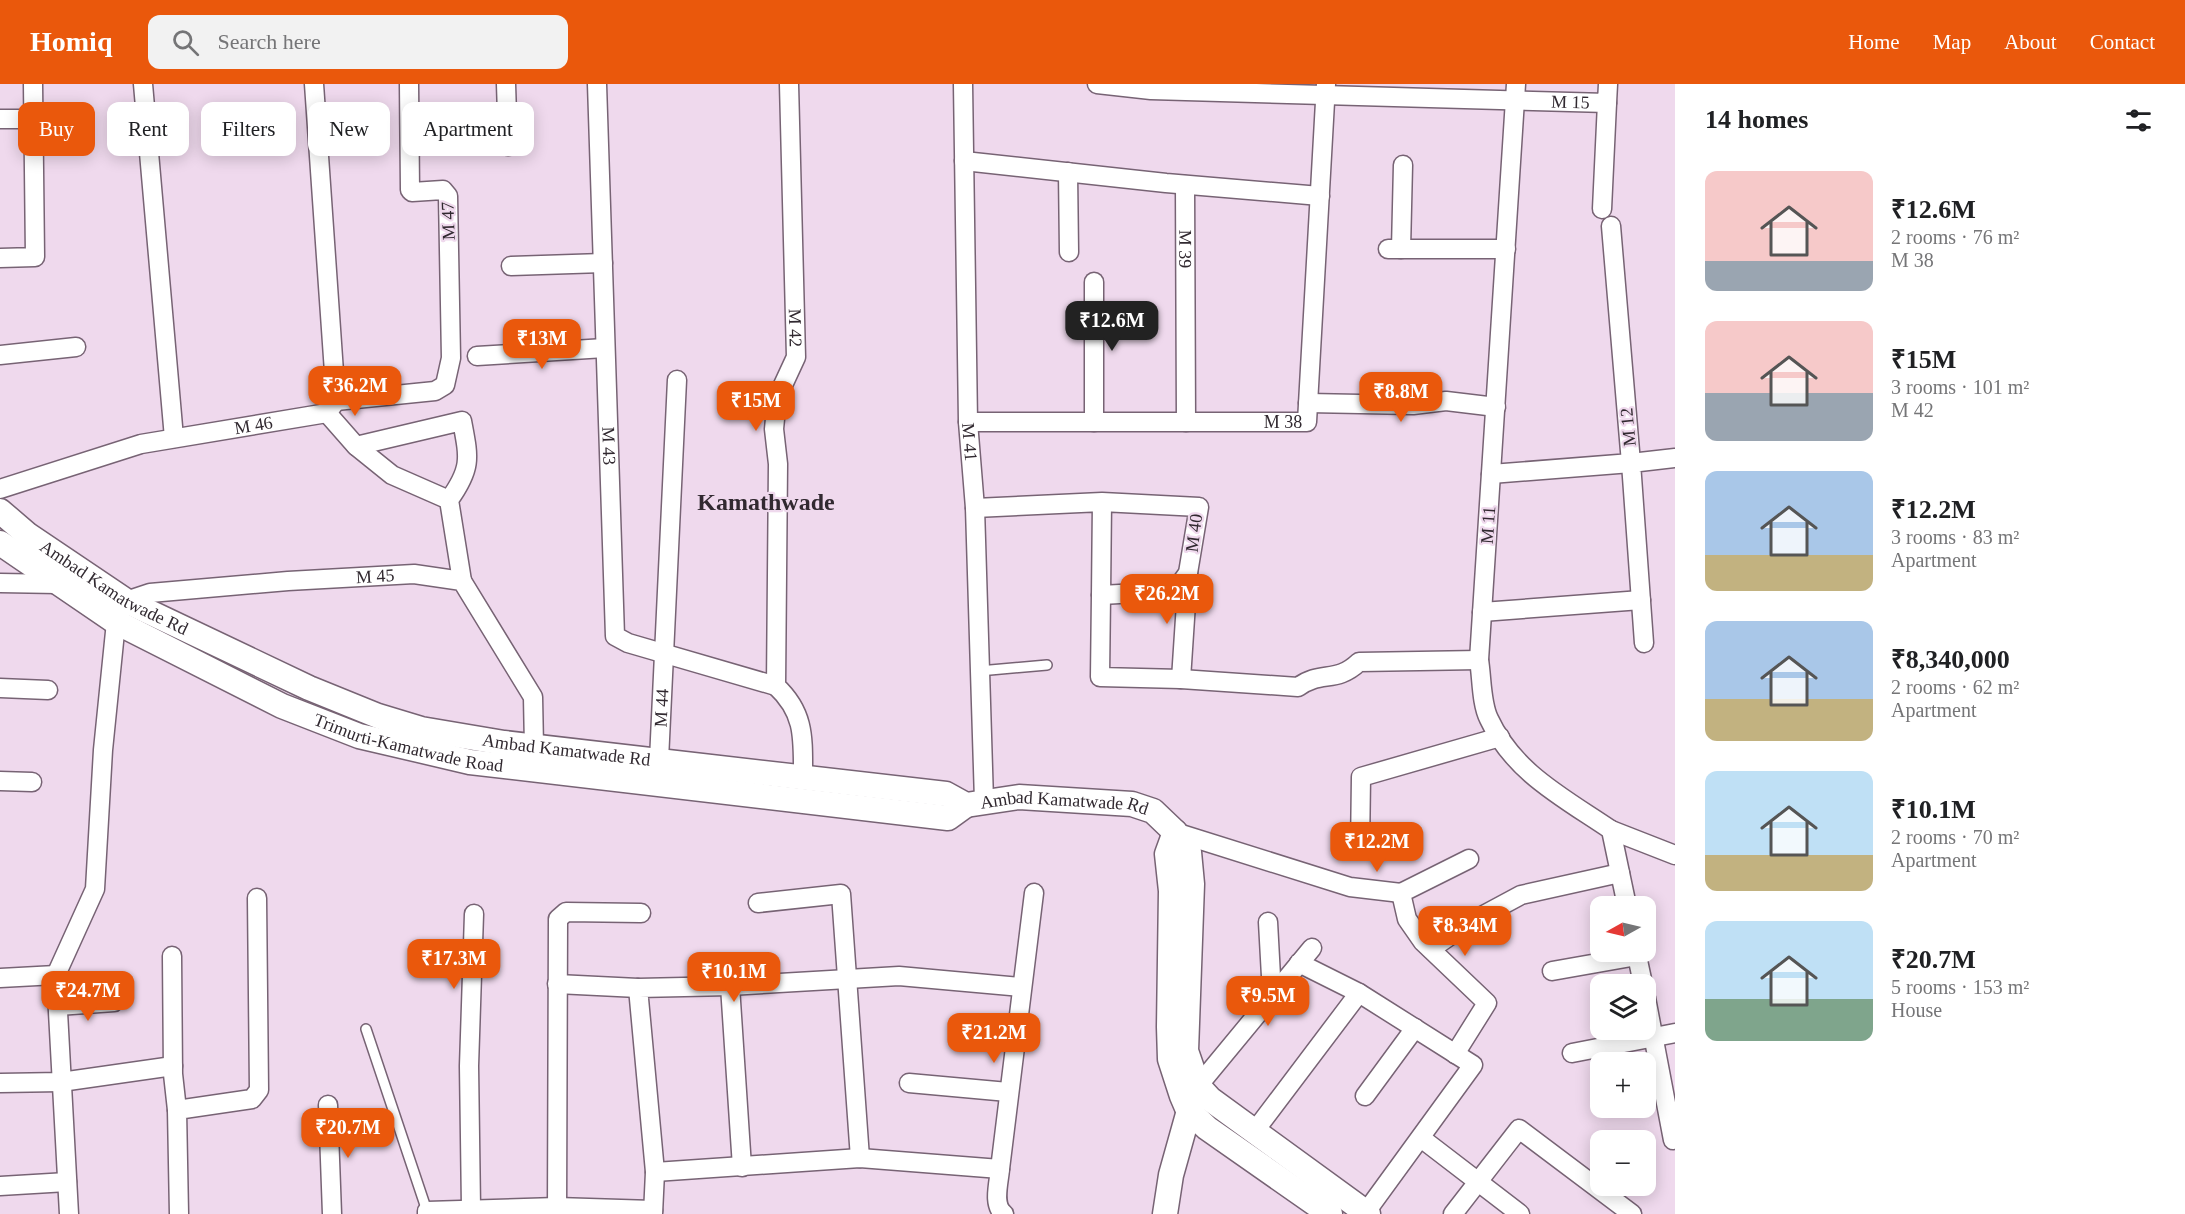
<!DOCTYPE html>
<html lang="en">
<head>
<meta charset="utf-8">
<style>
  body { margin:0; font-family:"Times New Roman",serif; background:#f2f2f2; color:#202124; height:100vh; display:flex; flex-direction:column; font-size:22px; white-space:nowrap }
  * { box-sizing:border-box; margin:0 }
  p { font-size:20px; color:#757577 }
  .icon { flex:none; width:33px; height:33px; fill:none; stroke:currentColor; stroke-width:2; stroke-linecap:round; stroke-linejoin:round }
  .map { position:relative; flex:1; overflow:hidden }
  .panel { display:flex; flex-direction:column; background:#fff; width:510px }
  .panel>* { flex:none }
  .hud { position:absolute; left:18px; top:18px; width:570px; height:54px; display:flex; gap:12px }
  .needle { width:39px; rotate:262deg }
  .fabs { position:absolute; left:1590px; top:812px; display:grid; gap:12px }
  .fabs a { display:grid; place-items:center; width:66px; height:66px; border-radius:12px; background:#fff; box-shadow:0 3px 15px #0003; font-size:30px }
  .price { position:absolute; translate:-50% -51px; padding:0 14px; border-radius:12px; background:#ea580c; color:#fff; font-size:20px; line-height:39px; filter:drop-shadow(0 2px 3px #0008) }
  .price::after { content:''; position:absolute; left:50%; top:36px; width:18px; height:14px; margin-left:-9px; background:inherit; clip-path:polygon(0 0,100% 0,50% 100%) }
  .price.active { background:#222; color:#fff }
  ul { padding:0; list-style:none }
  li { display:flex; align-items:center; gap:18px; height:150px; padding:0 30px }
  li span { display:grid; place-items:center; flex:none; width:168px; height:120px; border-radius:12px; color:#555 }
  li>.icon { margin-inline-start:auto }
  span .icon { width:72px; height:72px; fill:#fffc; stroke-width:1 }
  li b { font-size:26px }
  h2 { display:flex; justify-content:space-between; align-items:center; height:72px; padding:0 30px; font-size:26px }
  .chip { padding:0 21px; border-radius:12px; background:#fff; box-shadow:0 3px 15px #0003; font-size:21px; line-height:54px }
  .chip.active { background:#ea580c; color:#fff }
  header { display:flex; align-items:center; gap:36px; box-sizing:border-box; height:84px; padding:0 30px; background:#ea580c; color:#fff }
  header strong { font-size:28px }
  nav { display:flex; gap:33px; margin-inline-start:auto; font-size:21px }
  .search { width:420px; height:54px; background:#f2f2f2; display:flex; align-items:center; gap:15px; box-sizing:border-box; padding:0 21px; border-radius:12px; color:#757577; font-size:22px }
  main { display:flex; flex:1; min-height:0 }
  .map>svg:first-child { display:block }
  .lines { fill:none; stroke-linecap:round; stroke-linejoin:round }
  .lane-casing { stroke:#776374; stroke-width:12 }
  .street-casing { stroke:#776374; stroke-width:21 }
  .secondary-casing { stroke:#776374; stroke-width:27 }
  .lane { stroke:#fff; stroke-width:9 }
  .street { stroke:#fff; stroke-width:18 }
  .secondary { stroke:#fff; stroke-width:24 }
  .labels { text-anchor:middle; stroke-width:4.5; stroke-linejoin:round; paint-order:stroke }
  .street-label { font-size:18px; fill:#312930; stroke:#efd9ed }
  .district-label { font-size:24px; font-weight:bold; fill:#312930; stroke:#efd9ed }
</style>
</head>
<body>
<header>
<strong>Homiq</strong>
<div class="search"><svg class="icon" aria-label="search" viewBox="0 0 24 24"><circle cx="10" cy="10" r="6"/><path d="M15 15l6 6"/></svg>Search here</div>
<nav><a>Home</a><a>Map</a><a>About</a><a>Contact</a></nav>
</header>
<main>
<div class="map">
<svg width="1675" height="1130" viewBox="0 0 1675 1130">
  <rect width="100%" height="100%" fill="#efd9ed"/>
  <g class="lines">
    <defs>
      <g id="lane">
        <polyline points="979,587 1047,581"/>
        <polyline points="366,945 427,1127"/>
      </g>
      <g id="street">
        <polyline points="143,0 174,354"/>
        <polyline points="506,0 508,62"/>
        <path id="s1" d="M597 0 615 552 628 559 776 602"/>
        <path id="s2" d="M789 0 796 273 777 314 774 345 778 380 776 602C805 629 803 654 803 692"/>
        <path id="s3" d="M963 0 968 338 975 424 984 717"/>
        <path id="s4" d="M1097 0 1151 6 1607 19 1608 0"/>
        <path d="M1516 0 1479 576C1482 594 1481 619 1489 635 1514 689 1564 714 1611 746L1627 822"/>
        <polyline points="0,35 33,35"/>
        <polyline points="964,77 1166,99 1320,112"/>
        <polyline points="1068,88 1069,168"/>
        <path id="s5" d="M1185 101 1186 338"/>
        <polyline points="1602,125 1607,19"/>
        <polyline points="1388,165 1506,165"/>
        <polyline points="1401,165 1403,81"/>
        <polyline points="0,174 35,173 33,0"/>
        <polyline points="511,182 603,179"/>
        <polyline points="1094,198 1094,338"/>
        <polyline points="0,271 76,263"/>
        <polyline points="477,272 605,264"/>
        <polyline points="336,317 435,307 445,301 451,274 448,112 443,106 412,108 410,106 409,0"/>
        <polyline points="1308,319 1413,321 1446,317 1496,323"/>
        <polyline points="327,329 356,362"/>
        <path id="s6" d="M968 338H1307L1326 0"/>
        <polyline points="1491,390 1631,379 1611,142"/>
        <path id="s7" d="M0 405 141 360 327 329 336 317 314 0"/>
        <path d="M449 416 392 391 356 362 462 337C469 374 472 384 449 416L462 497"/>
        <polyline points="975,424 1102,418 1199,423 1188,489 1175,507 1101,511 1102,418"/>
        <polyline points="0,499 58,500"/>
        <path d="M1101 511 1100 593 1181 595 1298 603C1321 586 1336 600 1359 578L1479 576"/>
        <polyline points="1482,528 1641,516"/>
        <polyline points="1644,559 1631,379 1675,374"/>
        <polyline points="1181,595 1188,489"/>
        <polyline points="0,604 48,606"/>
        <path id="s8" d="M659 676 677 296"/>
        <polyline points="0,697 32,698"/>
        <polyline points="1611,746 1675,771"/>
        <polyline points="1175,748 1350,803 1401,809"/>
        <polyline points="1360,765 1361,693 1500,653"/>
        <polyline points="758,819 841,810 860,1074"/>
        <polyline points="1268,838 1272,911"/>
        <polyline points="1431,865 1467,840 1521,811 1620,789"/>
        <polyline points="1636,867 1643,900"/>
        <polyline points="172,872 173,990 177,1026"/>
        <polyline points="1299,879 1359,909"/>
        <polyline points="1552,887 1637,872"/>
        <polyline points="0,894 56,891"/>
        <polyline points="557,900 638,904"/>
        <polyline points="730,902 742,1083"/>
        <polyline points="1646,914 1673,1056"/>
        <polyline points="58,922 114,918"/>
        <polyline points="1572,969 1675,949"/>
        <polyline points="1455,970 1487,919 1423,858 1407,835 1401,809 1469,775"/>
        <polyline points="0,999 61,998 173,982"/>
        <polyline points="909,999 1008,1008"/>
        <polyline points="1198,1002 1312,864"/>
        <polyline points="1365,1012 1415,944"/>
        <polyline points="328,1021 332,1130"/>
        <polyline points="1254,1048 1359,909 1473,981 1366,1128"/>
        <polyline points="1421,1054 1520,1130"/>
        <polyline points="655,1088 860,1074 1000,1085"/>
        <polyline points="0,1102 67,1098"/>
        <polyline points="471,1124 469,982 474,830"/>
        <path id="s9" d="M69 1130 56 891 95 805 103 666 116 538 126 517 150 509 288 497 414 490 462 497 533 613 534 663"/>
        <polyline points="179,1130 177,1026 252,1015 259,1006 257,814"/>
        <polyline points="427,1130 427,1127 557,1123 653,1126"/>
        <polyline points="557,1130 558,835 566,828 641,829"/>
        <polyline points="653,1130 655,1088 638,904 730,902 899,892 1021,903"/>
        <path d="M1004 1130C992 1121 999 1099 1000 1085L1034 809"/>
        <polyline points="1453,1130 1519,1045 1632,1130"/>
      </g>
      <g id="secondary">
        <path id="s10" d="M0 427 28 451 126 517 309 604 378 632 421 645 504 659 946 710 966 721 1019 713 1132 720 1153 727 1175 748 1189 768 1192 800 1186 967 1198 1002 1210 1015 1368 1130"/>
        <path id="s11" d="M0 459 116 538 282 622 359 652 470 678 948 734 966 721"/>
        <polyline points="1175,748 1167,770 1171,807 1169,943 1170,975 1182,1012 1188,1026 1207,1044 1330,1130"/>
        <polyline points="1165,1130 1171,1091 1192,1016"/>
      </g>
    </defs>
    <use href="#lane" class="lane-casing"/>
    <use href="#street" class="street-casing"/>
    <use href="#secondary" class="secondary-casing"/>
    <use href="#lane" class="lane"/>
    <use href="#street" class="street"/>
    <use href="#secondary" class="secondary"/>
  </g>
  <g class="labels">
    <g class="street-label">
      <text dy="6" stroke="none"><textPath href="#s4" startOffset="474">M 15</textPath></text>
      <text transform="translate(448 137) rotate(-92)" y="6">M 47</text>
      <text dy="6" stroke="none"><textPath href="#s5" startOffset="64">M 39</textPath></text>
      <text dy="6" stroke="none"><textPath href="#s2" startOffset="244">M 42</textPath></text>
      <text dy="6" stroke="none"><textPath href="#s6" startOffset="315">M 38</textPath></text>
      <text dy="6" stroke="none"><textPath href="#s7" startOffset="262">M 46</textPath></text>
      <text transform="translate(1628 343) rotate(-95)" y="6">M 12</text>
      <text dy="6" stroke="none"><textPath href="#s3" startOffset="358">M 41</textPath></text>
      <text dy="6" stroke="none"><textPath href="#s1" startOffset="362">M 43</textPath></text>
      <text transform="translate(1488 441) rotate(-86)" y="6">M 11</text>
      <text transform="translate(1194 449) rotate(-83)" y="6">M 40</text>
      <text dy="6" stroke="none"><textPath href="#s9" startOffset="876">M 45</textPath></text>
      <text dy="6" stroke="none"><textPath href="#s10" startOffset="138">Ambad Kamatwade Rd</textPath></text>
      <text dy="6" stroke="none"><textPath href="#s8" startOffset="52">M 44</textPath></text>
      <text dy="6" stroke="none"><textPath href="#s11" startOffset="459">Trimurti-Kamatwade Road</textPath></text>
      <text dy="6" stroke="none"><textPath href="#s10" startOffset="624">Ambad Kamatwade Rd</textPath></text>
      <text dy="6" stroke="none"><textPath href="#s10" startOffset="1128">Ambad Kamatwade Rd</textPath></text>
    </g>
    <g class="district-label">
      <text x="766" y="426">Kamathwade</text>
    </g>
  </g>
</svg>
<div class="fabs">
<a><svg class="needle" viewBox="-14 -14 28 28"><path d="M0-13l5 13h-10z" fill="#e53935"/><path d="M0 13l5-13h-10z" fill="#757577"/></svg></a>
<a><svg class="icon" aria-label="layers" viewBox="0 0 24 24"><path d="M12 4l9 5-9 5-9-5zM3 14l9 5 9-5"/></svg></a>
<a>+</a>
<a>−</a>
</div>
<b class="price active" style="left:1112px;top:268px">₹12.6M</b>
<b class="price" style="left:542px;top:286px">₹13M</b>
<b class="price" style="left:355px;top:333px">₹36.2M</b>
<b class="price" style="left:1401px;top:339px">₹8.8M</b>
<b class="price" style="left:756px;top:348px">₹15M</b>
<b class="price" style="left:1167px;top:541px">₹26.2M</b>
<b class="price" style="left:1377px;top:789px">₹12.2M</b>
<b class="price" style="left:1465px;top:873px">₹8.34M</b>
<b class="price" style="left:454px;top:906px">₹17.3M</b>
<b class="price" style="left:734px;top:919px">₹10.1M</b>
<b class="price" style="left:88px;top:938px">₹24.7M</b>
<b class="price" style="left:1268px;top:943px">₹9.5M</b>
<b class="price" style="left:994px;top:980px">₹21.2M</b>
<b class="price" style="left:348px;top:1075px">₹20.7M</b>
<div class="hud">
<a class="chip active">Buy</a>
<a class="chip">Rent</a>
<a class="chip">Filters</a>
<a class="chip">New</a>
<a class="chip">Apartment</a>
</div>
</div>
<section class="panel">
<h2>14 homes<svg class="icon" aria-label="filters" viewBox="0 0 24 24"><path d="M4 7h16M4 17h16"/><circle cx="9" cy="7" r="2"/><circle cx="15" cy="17" r="2"/></svg></h2>
<ul>
<li><span style="background:linear-gradient(#f6c9c9 75%,#9aa5b1 0)"><svg class="icon" aria-label="home" viewBox="0 0 24 24"><path d="M3 11l9-7 9 7M6 9v11h12V9"/></svg></span><div><b>₹12.6M</b><p>2 rooms · 76 m²</p><p>M 38</p></div></li>
<li><span style="background:linear-gradient(#f6c9c9 60%,#9aa5b1 0)"><svg class="icon" aria-label="home" viewBox="0 0 24 24"><path d="M3 11l9-7 9 7M6 9v11h12V9"/></svg></span><div><b>₹15M</b><p>3 rooms · 101 m²</p><p>M 42</p></div></li>
<li><span style="background:linear-gradient(#a9c7e8 70%,#c2b280 0)"><svg class="icon" aria-label="home" viewBox="0 0 24 24"><path d="M3 11l9-7 9 7M6 9v11h12V9"/></svg></span><div><b>₹12.2M</b><p>3 rooms · 83 m²</p><p>Apartment</p></div></li>
<li><span style="background:linear-gradient(#a9c7e8 65%,#c2b280 0)"><svg class="icon" aria-label="home" viewBox="0 0 24 24"><path d="M3 11l9-7 9 7M6 9v11h12V9"/></svg></span><div><b>₹8,340,000</b><p>2 rooms · 62 m²</p><p>Apartment</p></div></li>
<li><span style="background:linear-gradient(#bfe0f5 70%,#c2b280 0)"><svg class="icon" aria-label="home" viewBox="0 0 24 24"><path d="M3 11l9-7 9 7M6 9v11h12V9"/></svg></span><div><b>₹10.1M</b><p>2 rooms · 70 m²</p><p>Apartment</p></div></li>
<li><span style="background:linear-gradient(#bfe0f5 65%,#7fa58c 0)"><svg class="icon" aria-label="home" viewBox="0 0 24 24"><path d="M3 11l9-7 9 7M6 9v11h12V9"/></svg></span><div><b>₹20.7M</b><p>5 rooms · 153 m²</p><p>House</p></div></li>
</ul>
</section>
</main>
</body>
</html>
